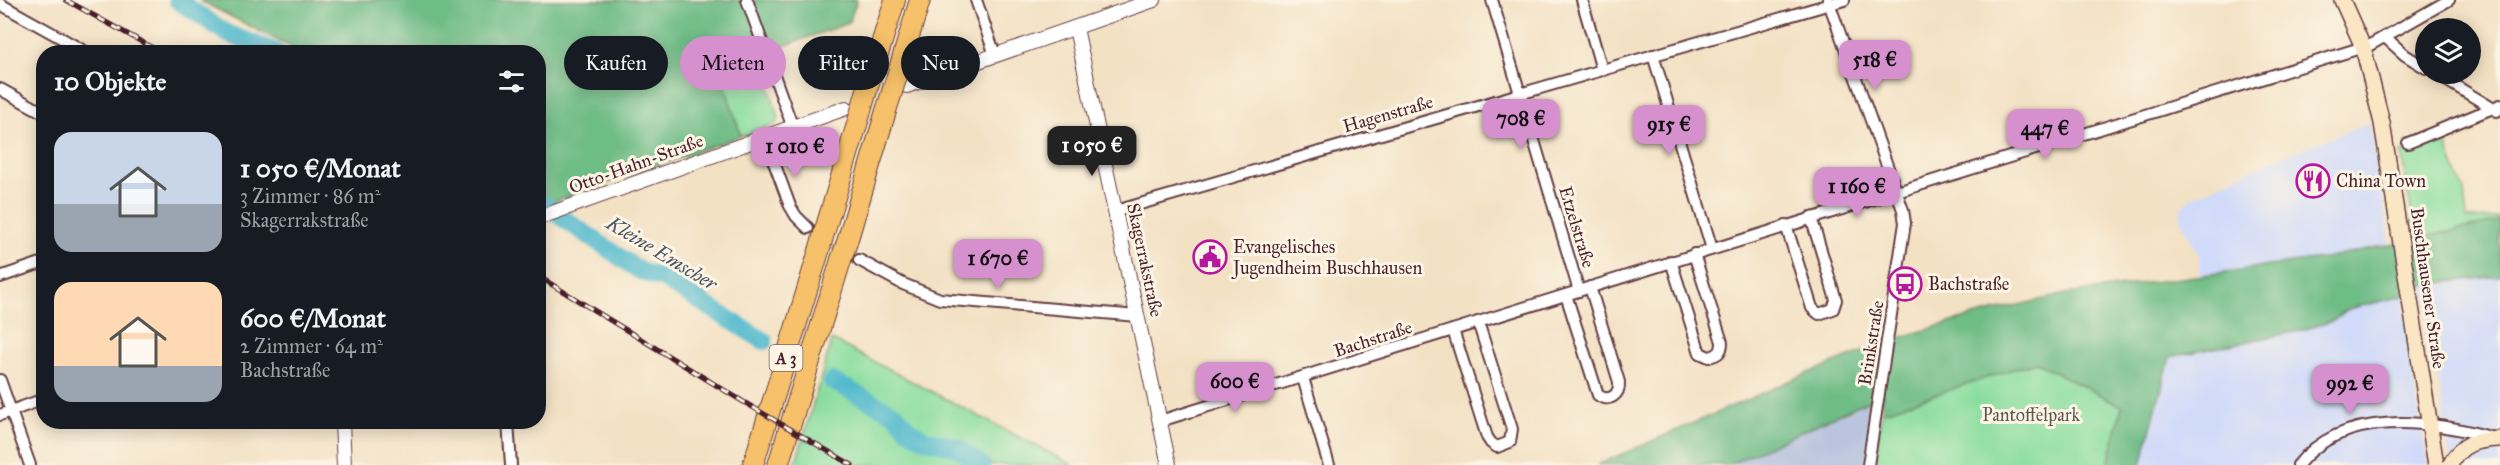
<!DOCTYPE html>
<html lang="de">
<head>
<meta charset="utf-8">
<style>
  body { margin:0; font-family:"IM FELL Great Primer",serif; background:#242831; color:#f1f3f6; height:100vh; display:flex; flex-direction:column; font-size:22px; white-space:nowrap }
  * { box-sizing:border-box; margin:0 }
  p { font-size:20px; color:#9ea1a6 }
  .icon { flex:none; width:33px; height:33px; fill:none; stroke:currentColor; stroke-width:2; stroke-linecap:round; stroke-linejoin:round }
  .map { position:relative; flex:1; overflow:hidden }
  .panel { position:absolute; left:36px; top:45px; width:510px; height:384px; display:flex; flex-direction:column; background:#171b24; border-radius:24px; box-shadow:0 3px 15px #0003 }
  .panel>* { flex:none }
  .banner { position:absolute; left:564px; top:36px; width:570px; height:54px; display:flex; gap:12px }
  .fabs { position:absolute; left:2415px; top:18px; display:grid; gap:12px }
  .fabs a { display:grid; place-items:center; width:66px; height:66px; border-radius:50%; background:#171b24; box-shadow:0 3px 15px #0003; font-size:30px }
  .price { position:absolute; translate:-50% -51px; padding:0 14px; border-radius:12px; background:#d690ce; color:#111; font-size:20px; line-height:39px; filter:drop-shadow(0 2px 3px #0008) }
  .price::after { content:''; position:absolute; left:50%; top:36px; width:18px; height:14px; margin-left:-9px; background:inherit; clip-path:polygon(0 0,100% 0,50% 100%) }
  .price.on { background:#222; color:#fff }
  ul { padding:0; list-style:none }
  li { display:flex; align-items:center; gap:18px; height:150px; padding:0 18px }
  li span { display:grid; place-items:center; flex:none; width:168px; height:120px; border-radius:18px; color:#555 }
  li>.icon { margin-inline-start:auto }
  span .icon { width:72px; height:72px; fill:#fffc; stroke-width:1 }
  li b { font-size:26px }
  h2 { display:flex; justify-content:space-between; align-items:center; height:72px; padding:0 18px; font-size:26px }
  .chip { padding:0 21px; border-radius:27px; background:#171b24; box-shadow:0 3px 15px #0003; font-size:21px; line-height:54px }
  .chip.on { background:#d690ce; color:#111 }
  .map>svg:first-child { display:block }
  .built { fill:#d0daf9 }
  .industrial { fill:#bac4de }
  .green { fill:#89dd9f; stroke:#6a7e65; stroke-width:1.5 }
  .forest { fill:#6ebc86; stroke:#5c6e58; stroke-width:1.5 }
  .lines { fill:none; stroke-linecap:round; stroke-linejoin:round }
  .river { stroke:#50b9cd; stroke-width:18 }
  .minor-tunnel { stroke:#d1baa5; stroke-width:10; stroke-dasharray:10 5; stroke-linecap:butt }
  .minor-casing { stroke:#633c42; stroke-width:14 }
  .tertiary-casing { stroke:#633c42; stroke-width:16 }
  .secondary-casing { stroke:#633c42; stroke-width:18 }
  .motorway-casing { stroke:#633c42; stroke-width:22 }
  .minor { stroke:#fff; stroke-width:10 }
  .tertiary { stroke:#fff; stroke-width:14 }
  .secondary { stroke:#fbe6c4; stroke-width:15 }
  .motorway { stroke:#f6c16b; stroke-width:20 }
  .rail-casing { stroke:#4a1f2b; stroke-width:5 }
  .rail { stroke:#fcf5e5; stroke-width:3; stroke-dasharray:9; stroke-linecap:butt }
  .motorway-bridge-casing { stroke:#633c42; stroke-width:22; stroke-linecap:butt }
  .motorway-bridge { stroke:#f6c16b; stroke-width:20 }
  .labels { text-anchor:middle; stroke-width:6; stroke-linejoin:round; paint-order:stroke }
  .shield { fill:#fcf5e5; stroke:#7f5f63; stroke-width:1.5 }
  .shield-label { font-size:16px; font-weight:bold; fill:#4a1f2b }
  .street-label { font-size:18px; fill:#4a1f2b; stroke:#fcf5e5 }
  .poi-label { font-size:18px; fill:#4a1f2b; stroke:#fcf5e5; text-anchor:start }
  .park-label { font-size:18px; fill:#5d584e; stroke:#fcf5e5 }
  .water-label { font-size:20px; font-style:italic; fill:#4c5564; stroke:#fcf5e5 }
</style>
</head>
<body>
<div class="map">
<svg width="2500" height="465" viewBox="0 0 2500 465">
  <rect width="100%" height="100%" fill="#fcf5e5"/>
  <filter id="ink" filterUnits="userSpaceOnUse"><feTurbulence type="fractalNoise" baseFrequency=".0167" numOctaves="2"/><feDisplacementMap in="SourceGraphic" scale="12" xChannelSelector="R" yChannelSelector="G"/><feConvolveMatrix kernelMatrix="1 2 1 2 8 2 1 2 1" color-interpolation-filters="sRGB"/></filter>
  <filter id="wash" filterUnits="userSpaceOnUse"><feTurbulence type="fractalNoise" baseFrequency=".008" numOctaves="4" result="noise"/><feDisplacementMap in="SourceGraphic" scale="24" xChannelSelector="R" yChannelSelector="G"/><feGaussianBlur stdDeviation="1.35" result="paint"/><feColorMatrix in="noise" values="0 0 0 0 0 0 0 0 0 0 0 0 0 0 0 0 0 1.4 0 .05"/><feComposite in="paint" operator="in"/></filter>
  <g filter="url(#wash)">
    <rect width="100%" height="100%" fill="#f3e1c4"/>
    <g class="built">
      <polygon points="2370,123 2390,244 2320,259 2201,276 2199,255 2181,221 2181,208 2189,199 2265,163"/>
      <polygon points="2500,276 2500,465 2451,465 2424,286"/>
      <polygon points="2404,296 2411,367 2428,465 2141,465 2169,357 2299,331 2333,321 2348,309"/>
    </g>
    <polygon class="industrial" points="1879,395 1866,465 1728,465 1871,401"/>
    <g class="green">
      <polygon points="762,66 779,118 776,124 741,136 724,83"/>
      <polygon points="2443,137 2464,191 2467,219 2500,218 2500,221 2416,239 2401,153"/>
      <polygon points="832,340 1073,465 795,465"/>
      <polygon points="2035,362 2122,406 2108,465 1873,465 1882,412"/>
    </g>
    <g class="forest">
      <polygon points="199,0 857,0 849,23 778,48 781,58 724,83 741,136 539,207 538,52 300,52"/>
      <polygon points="2500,221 2500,276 2437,283 2404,290 2404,296 2348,309 2333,321 2299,331 2170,357 2141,465 2108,465 2122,406 2035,362 1882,412 1883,394 1728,465 1597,465 1801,376 1895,339 1973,316 2065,294 2320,259"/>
    </g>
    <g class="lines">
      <g class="river">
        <polyline points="177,0 228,34 276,52"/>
        <polyline points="538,201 640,271 664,279 764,341"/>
        <polyline points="832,381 895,414 909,430 924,439 958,448 982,465"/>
      </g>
    </g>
  </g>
  <g filter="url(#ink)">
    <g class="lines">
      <polyline class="minor-tunnel" points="808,228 859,260"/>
      <defs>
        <g id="minor">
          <polyline points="747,0 793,128"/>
          <polyline points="976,0 995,55"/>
          <polyline points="1492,0 1579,291"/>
          <polyline points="1582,0 1602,70"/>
          <polyline points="1828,0 1903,210 1905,223 1868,465"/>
          <polyline points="0,4 86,52"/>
          <polyline points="2385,37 2405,55 2426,68"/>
          <polyline points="1653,55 1712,249"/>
          <polyline points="2436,74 2497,111"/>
          <polyline points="0,89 44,113"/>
          <polyline points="765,138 790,206 796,216 808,228"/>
          <polyline points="2408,143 2500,105"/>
          <polyline points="1116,211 1844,0"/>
          <polyline points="1786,225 1812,308 1819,314 1833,309 1836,300 1811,217"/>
          <polyline points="859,260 903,284 940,299 1138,316"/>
          <path d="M1671 261 1700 353 1709 357C1718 355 1722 352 1722 342L1694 254"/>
          <polyline points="0,277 44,262"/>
          <path d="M1566 295 1598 395C1609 403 1620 395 1619 382L1590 287"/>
          <polyline points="1453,330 1487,437 1491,443 1497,447 1510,442 1512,429 1478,322"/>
          <polyline points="1303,378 1329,465"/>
          <polyline points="0,380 30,465"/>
          <polyline points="0,415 44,399"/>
          <polyline points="1160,421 2370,45 2449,0"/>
          <polyline points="508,422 511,465"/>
          <path d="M2298 465C2343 408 2431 420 2493 438"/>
        </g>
        <g id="tertiary">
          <polyline points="1076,28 1169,465"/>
          <polyline points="907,86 1154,0"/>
          <polyline points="538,218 846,108"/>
          <polyline points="342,422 344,465"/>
        </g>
        <g id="secondary">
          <polyline points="2342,0 2363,47 2382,123 2436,465"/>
          <path d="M2450 465C2461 443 2476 440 2499 439"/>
        </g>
        <g id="motorway">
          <polyline points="897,76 920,0"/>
          <polyline points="869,83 895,0"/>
          <polyline points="825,230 858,121"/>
          <polyline points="847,242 886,111"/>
          <polyline points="753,465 819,251"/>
          <polyline points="778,465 841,260"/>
        </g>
      </defs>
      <use href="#minor" class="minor-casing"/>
      <use href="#tertiary" class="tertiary-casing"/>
      <use href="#secondary" class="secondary-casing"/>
      <use href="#motorway" class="motorway-casing"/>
      <use href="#minor" class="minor"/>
      <use href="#tertiary" class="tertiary"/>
      <use href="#secondary" class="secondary"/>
      <use href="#motorway" class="motorway"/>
      <defs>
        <g id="rail">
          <polyline points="66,0 160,52"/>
          <polyline points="538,276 742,401 852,465"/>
        </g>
      </defs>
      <use href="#rail" class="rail-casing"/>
      <use href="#rail" class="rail"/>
      <defs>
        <g id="motorway-bridge">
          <polyline points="886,111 897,76"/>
          <polyline points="858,121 869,83"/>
          <polyline points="819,251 825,230"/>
          <polyline points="841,260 847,242"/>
        </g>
      </defs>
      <use href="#motorway-bridge" class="motorway-bridge-casing"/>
      <use href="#motorway-bridge" class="motorway-bridge"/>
    </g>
  </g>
  <defs>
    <symbol id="restaurant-ring" viewBox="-11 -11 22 22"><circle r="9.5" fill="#fcf5e5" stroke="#b5179e" stroke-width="1.5"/><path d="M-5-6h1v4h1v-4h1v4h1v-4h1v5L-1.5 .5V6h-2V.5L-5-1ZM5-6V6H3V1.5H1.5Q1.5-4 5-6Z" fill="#b5179e"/></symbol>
    <symbol id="civic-ring" viewBox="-11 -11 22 22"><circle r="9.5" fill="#fcf5e5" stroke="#b5179e" stroke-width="1.5"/><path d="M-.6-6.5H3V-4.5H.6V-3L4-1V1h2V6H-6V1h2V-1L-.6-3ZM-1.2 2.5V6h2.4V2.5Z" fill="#b5179e"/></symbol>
    <symbol id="bus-ring" viewBox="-11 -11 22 22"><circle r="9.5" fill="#fcf5e5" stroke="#b5179e" stroke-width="1.5"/><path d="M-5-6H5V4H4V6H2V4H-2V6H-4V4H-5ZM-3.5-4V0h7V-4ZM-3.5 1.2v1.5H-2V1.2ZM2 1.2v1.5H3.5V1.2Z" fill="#b5179e"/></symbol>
  </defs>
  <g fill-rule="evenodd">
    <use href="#restaurant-ring" x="2294" y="162" width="38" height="38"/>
    <use href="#civic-ring" x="1191" y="238" width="38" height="38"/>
    <use href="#bus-ring" x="1886" y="265" width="38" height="38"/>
  </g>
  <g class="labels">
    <rect class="shield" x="769.5" y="345" width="33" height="26" rx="4.5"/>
    <g class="shield-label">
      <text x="786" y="364">A 3</text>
    </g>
    <g class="street-label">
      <text transform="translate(1388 114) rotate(-16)" y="6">Hagenstraße</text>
      <text transform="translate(636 164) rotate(-20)" y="6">Otto-Hahn-Straße</text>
      <text transform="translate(1577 227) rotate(73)" y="6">Etzelstraße</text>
      <text transform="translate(1145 260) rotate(78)" y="6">Skagerrakstraße</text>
      <text transform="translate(2428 288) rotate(82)" y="6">Buschhausener Straße</text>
      <text transform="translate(1373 339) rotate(-18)" y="6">Bachstraße</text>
      <text transform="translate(1871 343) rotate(-81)" y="6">Brinkstraße</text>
    </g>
    <g class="poi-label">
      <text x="2336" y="187">China Town</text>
      <text x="1233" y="253">Evangelisches<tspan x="1233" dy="21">Jugendheim Buschhausen</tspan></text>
      <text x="1928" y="290">Bachstraße</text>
    </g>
    <g class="park-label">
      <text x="2031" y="421">Pantoffelpark</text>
    </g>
    <g class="water-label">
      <text transform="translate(662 253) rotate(31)" y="7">Kleine Emscher</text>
    </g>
  </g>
</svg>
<div class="fabs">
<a><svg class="icon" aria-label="layers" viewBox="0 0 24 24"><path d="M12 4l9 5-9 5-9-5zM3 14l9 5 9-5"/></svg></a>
</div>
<b class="price" style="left:1875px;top:91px">518 €</b>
<b class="price" style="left:1521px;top:150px">708 €</b>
<b class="price" style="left:1669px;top:156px">915 €</b>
<b class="price" style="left:2045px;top:160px">447 €</b>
<b class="price on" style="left:1092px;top:177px">1 050 €</b>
<b class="price" style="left:795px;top:178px">1 010 €</b>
<b class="price" style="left:1857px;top:218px">1 160 €</b>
<b class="price" style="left:998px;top:290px">1 670 €</b>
<b class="price" style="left:1235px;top:413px">600 €</b>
<b class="price" style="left:2350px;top:415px">992 €</b>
<div class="banner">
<a class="chip">Kaufen</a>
<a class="chip on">Mieten</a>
<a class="chip">Filter</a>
<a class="chip">Neu</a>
</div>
<section class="panel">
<h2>10 Objekte<svg class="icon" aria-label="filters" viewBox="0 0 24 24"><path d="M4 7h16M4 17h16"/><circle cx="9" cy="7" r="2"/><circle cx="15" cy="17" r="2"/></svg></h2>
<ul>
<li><span style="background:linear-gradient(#c9d6e8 60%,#9aa5b1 0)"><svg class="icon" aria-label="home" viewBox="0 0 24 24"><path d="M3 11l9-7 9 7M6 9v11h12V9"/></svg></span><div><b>1 050 €/Monat</b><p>3 Zimmer · 86 m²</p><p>Skagerrakstraße</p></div></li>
<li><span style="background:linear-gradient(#ffd9b3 70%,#9aa5b1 0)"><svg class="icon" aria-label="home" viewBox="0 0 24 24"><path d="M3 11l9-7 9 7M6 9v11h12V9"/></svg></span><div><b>600 €/Monat</b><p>2 Zimmer · 64 m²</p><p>Bachstraße</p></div></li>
</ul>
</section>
</div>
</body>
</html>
